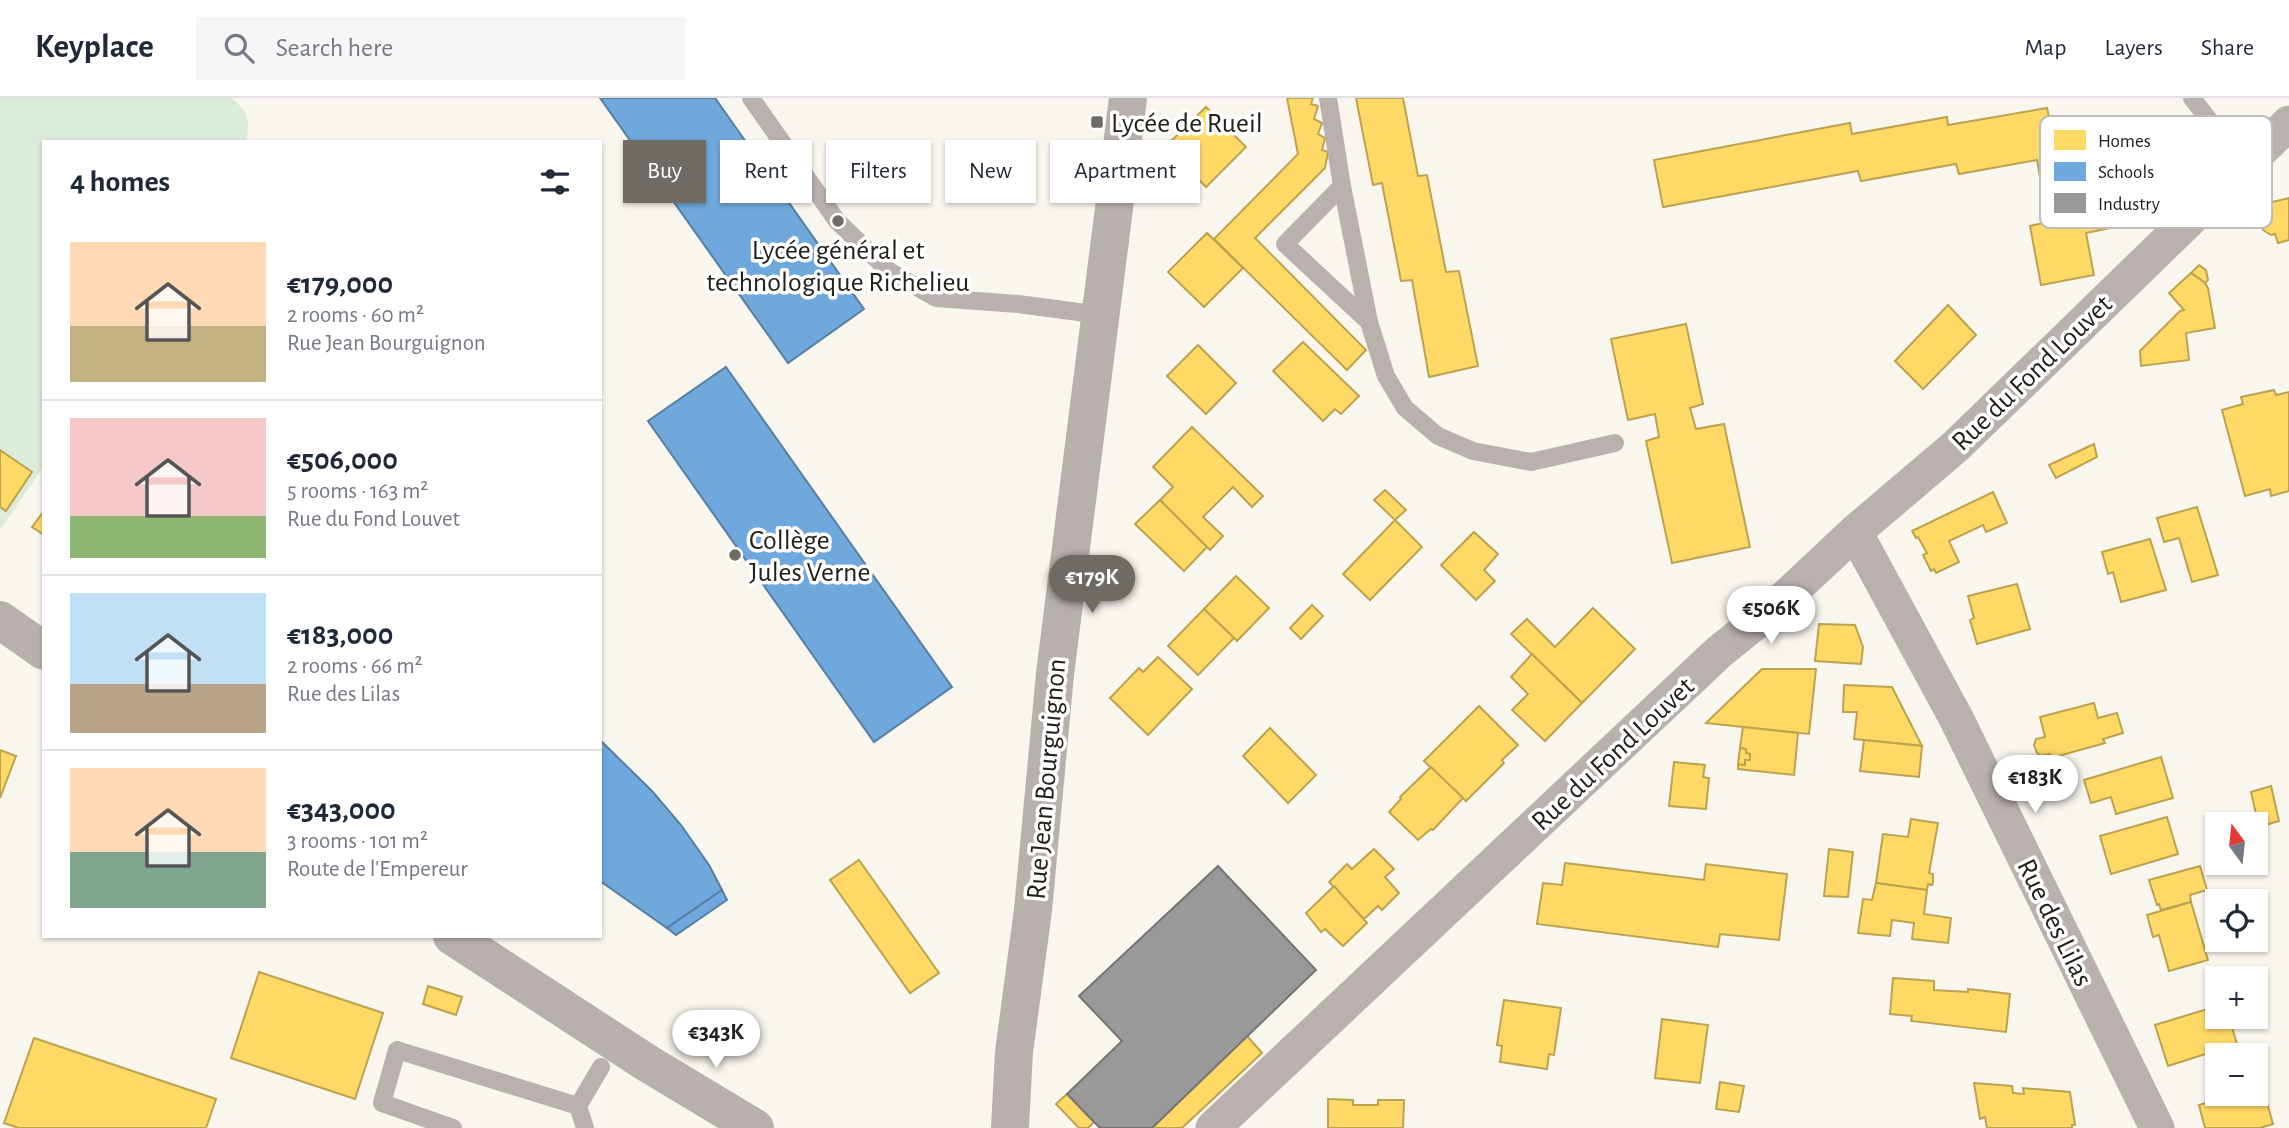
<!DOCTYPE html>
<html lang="en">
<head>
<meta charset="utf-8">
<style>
  body { margin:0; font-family:"Alegreya Sans",sans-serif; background:#f6f6f7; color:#1f2937; height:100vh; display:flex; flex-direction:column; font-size:26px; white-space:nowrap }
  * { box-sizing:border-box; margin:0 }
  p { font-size:23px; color:#747a83 }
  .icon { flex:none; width:38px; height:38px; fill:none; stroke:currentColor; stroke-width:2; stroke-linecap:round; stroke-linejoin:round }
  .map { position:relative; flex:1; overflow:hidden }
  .details { position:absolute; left:42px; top:42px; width:560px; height:798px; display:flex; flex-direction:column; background:#fff; border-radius:0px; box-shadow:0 2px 5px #0004 }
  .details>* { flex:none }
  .top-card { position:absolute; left:623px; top:42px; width:665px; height:63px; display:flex; gap:14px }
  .needle { width:46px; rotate:345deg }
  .controls { position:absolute; left:2205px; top:714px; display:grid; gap:14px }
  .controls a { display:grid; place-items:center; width:63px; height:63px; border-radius:0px; background:#fff; box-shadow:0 2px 5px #0004; font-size:35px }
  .price { position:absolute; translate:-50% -60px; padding:0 16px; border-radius:24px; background:#fff; color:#222; font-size:23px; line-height:46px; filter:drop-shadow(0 2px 4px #0008) }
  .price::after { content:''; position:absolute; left:50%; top:42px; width:21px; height:16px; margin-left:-10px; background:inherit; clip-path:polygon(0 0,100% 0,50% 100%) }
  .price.current { background:#6e6b64; color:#fff }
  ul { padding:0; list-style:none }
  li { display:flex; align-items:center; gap:21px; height:175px; padding:0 28px }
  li+li { border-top:2px solid #e0e1e3 }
  li span { display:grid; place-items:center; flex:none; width:196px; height:140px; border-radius:0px; color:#555 }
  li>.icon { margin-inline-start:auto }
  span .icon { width:84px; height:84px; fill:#fffc; stroke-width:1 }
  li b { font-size:30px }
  h2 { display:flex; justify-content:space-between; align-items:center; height:84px; padding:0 28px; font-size:30px }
  .pill { padding:0 24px; border-radius:0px; background:#fff; box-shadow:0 2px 5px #0004; font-size:24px; line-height:63px }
  .pill.current { background:#6e6b64; color:#fff }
  header { display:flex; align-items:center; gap:42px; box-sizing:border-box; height:98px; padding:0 35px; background:#fff; border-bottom:2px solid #e0e1e3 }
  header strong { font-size:33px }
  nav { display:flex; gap:38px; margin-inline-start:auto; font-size:24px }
  .search { width:490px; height:63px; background:#f6f6f7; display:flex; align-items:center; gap:18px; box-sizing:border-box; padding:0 24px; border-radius:0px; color:#747a83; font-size:26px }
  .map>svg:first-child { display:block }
  .green { fill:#dcecda }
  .homes { fill:#ffd966; stroke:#bda24f; stroke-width:2 }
  .schools { fill:#6fa8dc; stroke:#587fa2; stroke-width:2 }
  .industry { fill:#999; stroke:#767573; stroke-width:2 }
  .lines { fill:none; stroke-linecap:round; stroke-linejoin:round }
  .lane { stroke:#bab1ae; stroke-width:18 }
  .street { stroke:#bab1ae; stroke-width:35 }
  .secondary { stroke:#b8b0ad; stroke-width:38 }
  .poi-dot { fill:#6e6b64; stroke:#fff; stroke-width:2.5 }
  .labels { text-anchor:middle; stroke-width:7; stroke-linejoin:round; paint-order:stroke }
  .poi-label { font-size:28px; fill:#23201a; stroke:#fff; text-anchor:start }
  .street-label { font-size:28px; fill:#23201a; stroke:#fff }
  .key { fill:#fff; stroke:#bdbcba; stroke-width:2 }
  .key-label { font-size:19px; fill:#23201a }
</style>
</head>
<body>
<header>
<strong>Keyplace</strong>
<div class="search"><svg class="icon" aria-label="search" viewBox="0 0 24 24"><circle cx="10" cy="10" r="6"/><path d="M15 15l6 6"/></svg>Search here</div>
<nav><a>Map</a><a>Layers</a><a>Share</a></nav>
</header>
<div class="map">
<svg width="2289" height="1030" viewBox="0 0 2289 1030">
  <rect width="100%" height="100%" fill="#f9f6ee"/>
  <path class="green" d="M0 0H232C249 16 250 21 246 44H44V368L0 432Z"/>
  <g class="homes">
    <polygon points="1287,0 1313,0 1311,6 1318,8 1314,21 1322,25 1318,36 1325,40 1322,52 1328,54 1325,70 1255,140 1366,252 1347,272 1214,141 1298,56"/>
    <polygon points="1356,0 1403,0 1418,78 1427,77 1446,174 1459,173 1478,268 1429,279 1412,182 1401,183 1382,85 1373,87"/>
    <polygon points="1206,9 1246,49 1206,89 1166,48"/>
    <polygon points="2047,10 2054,40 2097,32 2115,129 2086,135 2094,177 2041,187 2030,128 2048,124 2037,62 1959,76 1956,66 1861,83 1858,73 1663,109 1654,62 1850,25 1852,36 1947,19 1948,27"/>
    <polygon points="2289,100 2289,142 2278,145 2275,136 2271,137 2263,132 2261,122 2266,115 2270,114 2268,105"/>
    <polygon points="1207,135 1243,170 1204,209 1168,174"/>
    <polygon points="2199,167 2206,172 2208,182 2205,185 2191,175"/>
    <polygon points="2191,175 2205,185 2208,190 2215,230 2186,235 2189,262 2141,268 2140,253 2180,213 2184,212 2169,195"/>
    <polygon points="1948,207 1976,237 1923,291 1895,263"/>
    <polygon points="1686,226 1703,306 1690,310 1696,331 1724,326 1750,449 1672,465 1646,343 1659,339 1655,316 1628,322 1611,241"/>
    <polygon points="1303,244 1359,298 1341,316 1335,311 1323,323 1273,273"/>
    <polygon points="1198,247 1236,285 1206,316 1167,278"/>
    <polygon points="2274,292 2276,297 2289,294 2289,393 2271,398 2270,391 2245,398 2222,312 2243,306 2241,299"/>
    <polygon points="1192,329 1263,398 1252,409 1233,389 1203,419 1223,438 1210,452 1160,402 1173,389 1153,369"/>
    <polygon points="2094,346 2097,359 2056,380 2049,367"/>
    <polygon points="0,352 32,374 6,413 0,409"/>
    <polygon points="1385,392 1406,412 1395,422 1374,402"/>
    <polygon points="1993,394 2007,425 1986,434 1983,427 1949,443 1959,464 1936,475 1934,471 1931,473 1923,457 1927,455 1918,439 1916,440 1912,433"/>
    <polygon points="1160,402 1207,449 1184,473 1135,426"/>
    <polygon points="2197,409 2218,477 2192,484 2179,440 2164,444 2157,420"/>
    <polygon points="44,413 44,437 32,429"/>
    <polygon points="1395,422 1422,449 1370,502 1343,476"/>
    <polygon points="1474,434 1498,456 1484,472 1495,483 1476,502 1441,467"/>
    <polygon points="2150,441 2166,492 2121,504 2113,474 2108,476 2102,454"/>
    <polygon points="1236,478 1269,510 1237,543 1204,511"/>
    <polygon points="2017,486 2030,531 1977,546 1970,522 1974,520 1968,498"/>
    <polygon points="1312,507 1323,518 1301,541 1290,530"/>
    <polygon points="1593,510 1635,551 1582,605 1511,536 1527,521 1555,549"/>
    <polygon points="1204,511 1234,540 1198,577 1168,548"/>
    <polygon points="1819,526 1855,527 1863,549 1861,566 1815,563"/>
    <polygon points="1532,556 1582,605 1545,643 1512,612 1528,596 1511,579"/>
    <polygon points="1158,559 1192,591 1148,637 1110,600 1139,570 1143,574"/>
    <polygon points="1762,571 1816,571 1809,636 1706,625"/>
    <polygon points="1844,587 1892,589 1922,648 1854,641 1857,614 1843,614"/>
    <polygon points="2094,605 2098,620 2117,615 2123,635 2103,641 2105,645 2051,660 2050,656 2041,658 2037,655 2034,647 2036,641 2045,639 2040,619"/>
    <polygon points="1479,608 1518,647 1502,662 1504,665 1466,703 1424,663"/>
    <polygon points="1743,629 1798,635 1794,677 1738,671 1738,666 1745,667 1745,662 1750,662 1750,656 1746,655 1746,651 1740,650"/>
    <polygon points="1270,630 1316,677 1288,705 1243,658"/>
    <polygon points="1864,642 1922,648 1919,679 1860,673"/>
    <polygon points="1740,650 1746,651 1746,655 1750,656 1750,662 1745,662 1745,667 1738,666"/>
    <polygon points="0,652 16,658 0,700"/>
    <polygon points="2161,659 2173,700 2116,716 2111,699 2091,705 2084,682"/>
    <polygon points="1674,664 1705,667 1703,679 1709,680 1706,711 1669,708"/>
    <polygon points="1431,669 1463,700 1433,732 1431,731 1418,742 1389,714 1401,701 1400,699"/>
    <polygon points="2271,688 2279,723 2259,729 2251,694"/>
    <polygon points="2167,719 2178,756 2111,776 2100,738"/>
    <polygon points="1911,721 1938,725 1929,775 1933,776 1933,785 1932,787 1928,786 1927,792 1876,785 1883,736 1908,739"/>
    <polygon points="1374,751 1394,771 1385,779 1399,795 1382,812 1378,808 1364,821 1329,784 1347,766 1352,771"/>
    <polygon points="1829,751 1853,754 1848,799 1824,798"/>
    <polygon points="859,762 939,875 910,895 830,782"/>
    <polygon points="1565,765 1704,782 1706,766 1787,776 1779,842 1720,836 1718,849 1537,826 1543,785 1562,787"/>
    <polygon points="2200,768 2207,792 2190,797 2191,804 2161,812 2159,806 2157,807 2149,782"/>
    <polygon points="1876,785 1927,792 1924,816 1951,820 1948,845 1912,841 1914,825 1892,822 1890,838 1858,835 1863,801 1872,802"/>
    <polygon points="1334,788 1367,825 1343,848 1325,831 1321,834 1306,815"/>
    <polygon points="2191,804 2208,862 2169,873 2159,837 2153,839 2147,817"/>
    <polygon points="259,874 383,915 355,1001 231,960"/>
    <polygon points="1893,880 1934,883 1934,892 1968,894 1968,891 2010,896 2006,934 1911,923 1912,918 1890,916"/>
    <polygon points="428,888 462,899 456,917 423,906"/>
    <polygon points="1504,902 1561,910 1554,957 1549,956 1547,971 1500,964 1502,948 1497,947"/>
    <polygon points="2217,908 2217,919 2229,919 2237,946 2168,968 2155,927"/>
    <polygon points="1662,921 1708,927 1700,985 1655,980"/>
    <polygon points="1247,938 1262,955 1182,1030 1152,1030"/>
    <polygon points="34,940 216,1001 206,1030 19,1030 4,1025"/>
    <polygon points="1720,984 1744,988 1739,1014 1716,1011"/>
    <polygon points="1974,985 2012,988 2013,995 2024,996 2023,990 2070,994 2075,1027 2072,1027 2072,1030 1987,1030 1985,1019 1980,1021"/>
    <polygon points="2262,987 2273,1026 2260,1030 2205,1030 2199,1007 2236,996 2256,996 2256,989"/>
    <polygon points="1067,996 1094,1024 1088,1030 1079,1030 1056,1006"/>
    <polygon points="1328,1001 1353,1002 1353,1007 1378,1007 1378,1002 1404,1002 1403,1030 1328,1030"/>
  </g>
  <g class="schools">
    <polygon points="600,0 715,0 864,211 788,265"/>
    <polygon points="726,269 952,589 874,644 648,323"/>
    <polygon points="600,642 652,693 681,727 709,767 722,792 667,830 600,783"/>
    <polygon points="722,792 727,802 676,837 667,830"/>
  </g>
  <polygon class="industry" points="1218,768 1316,872 1152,1030 1100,1030 1067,996 1122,943 1079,898"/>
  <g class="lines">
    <g class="lane">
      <polyline points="751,0 837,123 889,173 936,200 1018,206 1101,217"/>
      <polyline points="1328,0 1342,88 1369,224 1386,278 1405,310 1438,338 1473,353 1531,364 1615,345"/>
      <polyline points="2192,0 2244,67"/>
      <polyline points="1342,88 1285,146 1369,224"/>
      <polyline points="453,1030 382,1005 397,952 578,1008"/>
      <polyline points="585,1030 578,1008 601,969"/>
    </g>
    <g class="street">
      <polyline points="1855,434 1956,620 2157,1030"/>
      <polyline points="1213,1030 1719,554 1776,508 1855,434 1956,348 2289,25"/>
    </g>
    <g class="secondary">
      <polyline points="0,522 44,553"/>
      <polyline points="452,838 647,965 755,1030"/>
      <polyline points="1010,1030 1014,954 1033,812 1055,576 1128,0"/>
    </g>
  </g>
  <g class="poi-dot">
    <rect x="1090" y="17" width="14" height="14" rx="3.5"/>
    <circle cx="838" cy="123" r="7"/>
    <circle cx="735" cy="457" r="7"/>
  </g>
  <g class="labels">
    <g class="poi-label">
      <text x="1111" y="34">Lycée de Rueil</text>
      <text x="838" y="161" text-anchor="middle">Lycée général et<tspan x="838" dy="32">technologique Richelieu</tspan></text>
      <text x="749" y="451">Collège<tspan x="749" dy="32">Jules Verne</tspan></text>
    </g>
    <g class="street-label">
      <text transform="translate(2031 274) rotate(-44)" y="10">Rue du Fond Louvet</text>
      <text transform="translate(1612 655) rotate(-43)" y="10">Rue du Fond Louvet</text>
      <text transform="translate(1045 681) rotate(-85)" y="10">Rue Jean Bourguignon</text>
      <text transform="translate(2056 824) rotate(64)" y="10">Rue des Lilas</text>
    </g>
  </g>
  <rect x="2040" y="18" width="232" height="112" rx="10" class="key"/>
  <rect x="2054" y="32" width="32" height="20" fill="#ffd966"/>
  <rect x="2054" y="64" width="32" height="19" fill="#6fa8dc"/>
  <rect x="2054" y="95" width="32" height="20" fill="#999"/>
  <g class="key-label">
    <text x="2098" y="49">Homes</text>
    <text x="2098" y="80">Schools</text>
    <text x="2098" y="112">Industry</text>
  </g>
</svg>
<div class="controls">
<a><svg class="needle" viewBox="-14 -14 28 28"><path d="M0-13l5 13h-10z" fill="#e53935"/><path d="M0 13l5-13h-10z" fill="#747a83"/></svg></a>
<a><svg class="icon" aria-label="locate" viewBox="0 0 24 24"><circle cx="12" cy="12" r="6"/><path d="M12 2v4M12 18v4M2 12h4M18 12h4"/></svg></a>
<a>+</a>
<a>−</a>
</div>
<b class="price current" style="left:1092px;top:517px">€179K</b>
<b class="price" style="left:1771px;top:548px">€506K</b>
<b class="price" style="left:2035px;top:717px">€183K</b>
<b class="price" style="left:716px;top:972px">€343K</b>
<div class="top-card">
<a class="pill current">Buy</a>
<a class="pill">Rent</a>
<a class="pill">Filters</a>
<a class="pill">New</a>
<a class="pill">Apartment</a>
</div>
<section class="details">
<h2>4 homes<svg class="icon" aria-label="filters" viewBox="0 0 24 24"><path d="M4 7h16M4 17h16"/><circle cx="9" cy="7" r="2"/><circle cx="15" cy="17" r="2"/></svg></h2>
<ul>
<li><span style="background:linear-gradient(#ffd9b3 60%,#c2b280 0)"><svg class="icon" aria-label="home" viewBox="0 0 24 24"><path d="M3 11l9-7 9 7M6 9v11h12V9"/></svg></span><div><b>€179,000</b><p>2 rooms · 60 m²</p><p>Rue Jean Bourguignon</p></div></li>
<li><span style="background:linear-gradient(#f6c9c9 70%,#8fb573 0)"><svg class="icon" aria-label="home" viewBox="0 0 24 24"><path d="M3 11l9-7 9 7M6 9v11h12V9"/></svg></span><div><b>€506,000</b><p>5 rooms · 163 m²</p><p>Rue du Fond Louvet</p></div></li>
<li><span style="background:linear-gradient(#bfe0f5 65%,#b9a48a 0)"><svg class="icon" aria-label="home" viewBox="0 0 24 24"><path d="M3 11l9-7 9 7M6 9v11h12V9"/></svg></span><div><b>€183,000</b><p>2 rooms · 66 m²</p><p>Rue des Lilas</p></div></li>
<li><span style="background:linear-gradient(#ffd9b3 60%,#7fa58c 0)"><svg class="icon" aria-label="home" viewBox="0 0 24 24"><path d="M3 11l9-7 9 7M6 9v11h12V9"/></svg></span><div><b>€343,000</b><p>3 rooms · 101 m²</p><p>Route de l'Empereur</p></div></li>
</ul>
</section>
</div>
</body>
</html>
